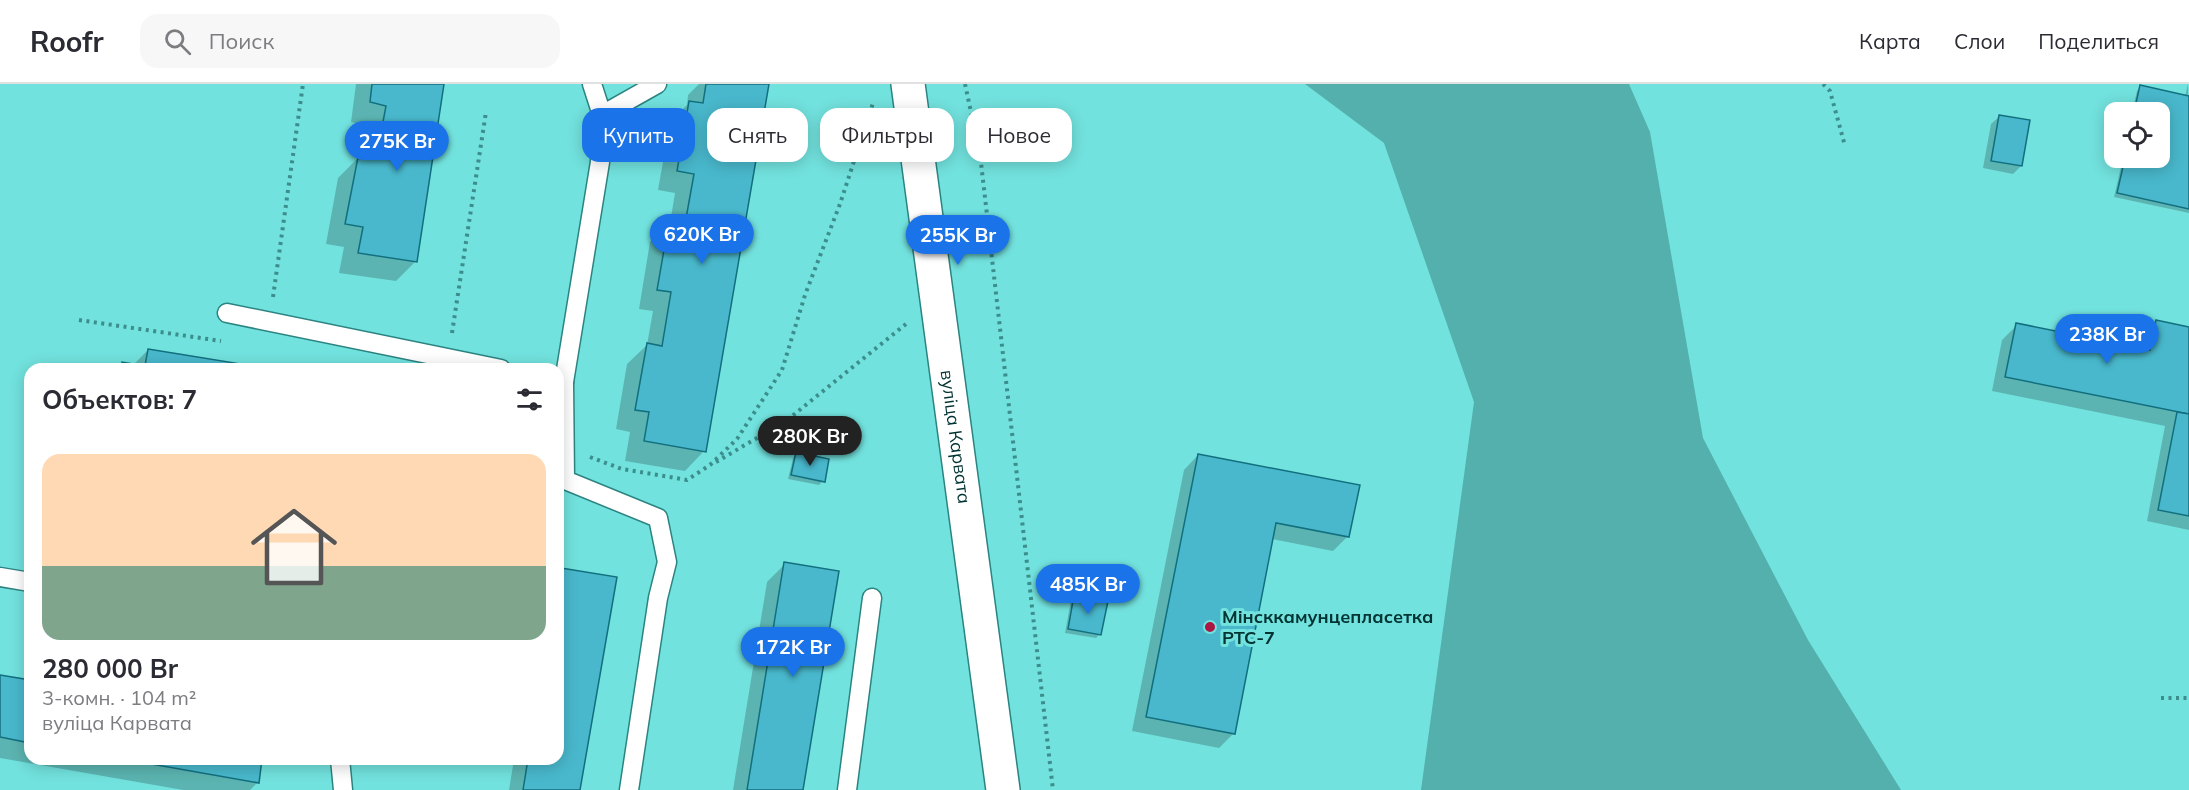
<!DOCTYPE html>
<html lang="ru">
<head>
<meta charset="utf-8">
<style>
  body { margin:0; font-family:Mulish,sans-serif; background:#f7f7f7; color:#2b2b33; height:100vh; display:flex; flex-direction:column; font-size:22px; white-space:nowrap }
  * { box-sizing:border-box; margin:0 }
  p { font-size:20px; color:#7c7c81 }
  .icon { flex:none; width:33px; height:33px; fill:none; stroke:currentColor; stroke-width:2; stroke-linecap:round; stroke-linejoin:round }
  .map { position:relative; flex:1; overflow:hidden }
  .side { position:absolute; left:24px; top:279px; width:540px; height:402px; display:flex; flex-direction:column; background:#fff; border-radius:18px; box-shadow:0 3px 15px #0003 }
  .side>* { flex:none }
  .guide { position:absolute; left:582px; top:24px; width:570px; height:54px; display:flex; gap:12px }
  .controls { position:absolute; left:2104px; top:18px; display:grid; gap:12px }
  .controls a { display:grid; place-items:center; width:66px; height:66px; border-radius:12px; background:#fff; box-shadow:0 3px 15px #0003; font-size:30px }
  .price { position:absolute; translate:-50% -51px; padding:0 14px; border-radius:21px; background:#1a73e8; color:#fff; font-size:20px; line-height:39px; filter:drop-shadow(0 2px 3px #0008) }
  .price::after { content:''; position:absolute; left:50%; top:36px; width:18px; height:14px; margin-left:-9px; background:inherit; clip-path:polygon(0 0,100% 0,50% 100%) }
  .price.active { background:#222; color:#fff }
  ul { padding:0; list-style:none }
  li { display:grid; align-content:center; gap:12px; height:318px; padding:0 18px }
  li+li { border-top:2px solid #e1e1e2 }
  li span { display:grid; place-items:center; height:186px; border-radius:18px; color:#555 }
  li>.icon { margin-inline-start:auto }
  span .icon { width:108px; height:108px; fill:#fffc; stroke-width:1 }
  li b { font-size:26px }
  h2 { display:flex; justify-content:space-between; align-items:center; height:72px; padding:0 18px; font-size:26px }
  .pill { padding:0 21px; border-radius:18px; background:#fff; box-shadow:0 3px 15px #0003; font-size:21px; line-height:54px }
  .pill.active { background:#1a73e8; color:#fff }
  header { display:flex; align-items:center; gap:36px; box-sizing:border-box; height:84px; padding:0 30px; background:#fff; border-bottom:2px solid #e1e1e2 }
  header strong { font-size:28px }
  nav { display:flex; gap:33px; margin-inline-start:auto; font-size:21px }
  .search { width:420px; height:54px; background:#f7f7f7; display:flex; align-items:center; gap:15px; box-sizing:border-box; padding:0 21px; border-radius:18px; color:#7c7c81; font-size:22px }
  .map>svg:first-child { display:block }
  .green { fill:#54b0ad }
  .shadow { fill:#0003 }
  .building { fill:#49b8cc; stroke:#126f7e; stroke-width:1.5 }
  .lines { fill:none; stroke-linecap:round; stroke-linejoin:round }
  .lane-casing { stroke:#2b8481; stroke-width:21 }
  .street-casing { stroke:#2b8481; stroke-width:36 }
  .path { stroke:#3c8e8c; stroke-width:4; stroke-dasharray:3 4.5; stroke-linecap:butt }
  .lane { stroke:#fff; stroke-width:18 }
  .street { stroke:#fff; stroke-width:33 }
  .poi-dot { fill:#ab1643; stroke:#72e2de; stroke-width:2 }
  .labels { text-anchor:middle; stroke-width:6; stroke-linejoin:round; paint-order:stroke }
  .street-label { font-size:18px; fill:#003332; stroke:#72e2de }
  .poi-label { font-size:18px; font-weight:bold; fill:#003332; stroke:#72e2de; text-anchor:start }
</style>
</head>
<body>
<header>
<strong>Roofr</strong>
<div class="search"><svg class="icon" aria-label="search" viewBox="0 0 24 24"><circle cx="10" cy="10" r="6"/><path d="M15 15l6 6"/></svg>Поиск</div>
<nav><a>Карта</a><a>Слои</a><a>Поделиться</a></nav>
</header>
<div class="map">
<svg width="2189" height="706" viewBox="0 0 2189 706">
  <rect width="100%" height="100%" fill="#72e2de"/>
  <polygon class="green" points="1305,0 1629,0 1650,48 1703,354 1808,556 1901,706 1421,706 1474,318 1384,59"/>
  <g class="shadow">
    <polygon points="356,0 442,0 416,177 396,197 339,189 344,163 326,160 338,94 358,74 361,75 367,42 351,38"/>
    <polygon points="699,0 760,0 704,367 685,387 625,377 630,348 616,345 627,280 647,261 653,227 639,225 650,158 670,139 675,109 658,106 670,38 687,21 688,11"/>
    <polygon points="2188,0 2189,129 2114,113 2123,74 2160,74 2160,28 2132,28 2137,7 2141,3 2185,12"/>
    <polygon points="2000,32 2021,82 2013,90 1983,84 1991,40"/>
    <polygon points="2156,238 2189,244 2189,446 2147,437 2165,342 1992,307 2002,256 2017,241 2139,266 2142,252"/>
    <polygon points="148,266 238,285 117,285 122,279 133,281"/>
    <polygon points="796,370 823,397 819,401 788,395 793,374"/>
    <polygon points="1198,371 1348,452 1333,467 1272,455 1234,649 1219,664 1132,647 1184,386"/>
    <polygon points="785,480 801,706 733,706 767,498"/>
    <polygon points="561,485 579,706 509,706 514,675 558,675 558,489"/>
    <polygon points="1075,512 1100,550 1096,554 1065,549 1071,516"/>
    <polygon points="0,593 30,597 30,675 261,675 258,698 250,706 183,706 0,674"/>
  </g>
  <g class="building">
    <polygon points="372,0 444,0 417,178 358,169 363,143 345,140 358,73 376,75 386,22 370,18"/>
    <polygon points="706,0 769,0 706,368 644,357 649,328 635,326 647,259 662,262 671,208 657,206 669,137 685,140 694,90 677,87 689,17 703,19"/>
    <polygon points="2140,1 2189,12 2189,125 2117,109 2125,74 2160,74 2160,28 2134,28"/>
    <polygon points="1999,31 2030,36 2022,82 1991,77"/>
    <polygon points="2156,236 2189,243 2189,330 2005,293 2016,239 2150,266"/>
    <polygon points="148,265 241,280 240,285 121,285 122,278 145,282"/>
    <polygon points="2177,328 2189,330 2189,432 2158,426"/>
    <polygon points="796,368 829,375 825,398 791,391"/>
    <polygon points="1198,370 1360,401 1349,453 1276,439 1235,650 1146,633"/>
    <polygon points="784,478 839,487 803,706 747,706"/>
    <polygon points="561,484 617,493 580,706 523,706 528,675 558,675 558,500"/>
    <polygon points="1074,511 1108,517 1101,551 1068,545"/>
    <polygon points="0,591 30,596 30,659 0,653"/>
    <polygon points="123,675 262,675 259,699"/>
  </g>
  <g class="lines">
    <defs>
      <g id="lane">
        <polyline points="602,31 657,0"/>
        <polyline points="227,229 501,285"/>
        <polyline points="558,297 564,298 600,78 602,31 592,0"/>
        <polyline points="564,298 565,396 658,434 667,478 658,514 629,706"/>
        <polyline points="0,493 30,498"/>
        <polyline points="340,675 343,706"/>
        <polyline points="847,706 872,514"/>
      </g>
      <g id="street">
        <path id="s1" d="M908 0 1003 706"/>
      </g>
    </defs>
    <use href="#lane" class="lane-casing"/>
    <use href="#street" class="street-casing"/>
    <g class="path">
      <polyline points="965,0 980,70 1053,706"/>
      <polyline points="1823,0 1830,7 1845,62"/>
      <polyline points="273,213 303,0"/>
      <polyline points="79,236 221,257"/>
      <polyline points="452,249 486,28"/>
      <polyline points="590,373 622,385 687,396 710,381 737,355 782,286 805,211 840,120 873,19"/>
      <polyline points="716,378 786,337 906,240"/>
      <polyline points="2161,614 2189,614"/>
    </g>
    <use href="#lane" class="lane"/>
    <use href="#street" class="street"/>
  </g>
  <circle class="poi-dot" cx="1210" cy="543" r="6"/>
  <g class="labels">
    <g class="street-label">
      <text dy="6" stroke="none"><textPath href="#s1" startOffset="356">вуліца Карвата</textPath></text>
    </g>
    <g class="poi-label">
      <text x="1222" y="539">Мінсккамунцепласетка<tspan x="1222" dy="21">РТС-7</tspan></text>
    </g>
  </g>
</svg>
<div class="controls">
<a><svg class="icon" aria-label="locate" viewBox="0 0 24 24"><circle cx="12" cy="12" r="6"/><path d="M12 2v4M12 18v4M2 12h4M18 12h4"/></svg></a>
</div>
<b class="price" style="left:397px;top:88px">275K Br</b>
<b class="price" style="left:702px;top:181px">620K Br</b>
<b class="price" style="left:958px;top:182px">255K Br</b>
<b class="price" style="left:2107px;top:281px">238K Br</b>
<b class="price active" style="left:810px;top:383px">280K Br</b>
<b class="price" style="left:1088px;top:531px">485K Br</b>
<b class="price" style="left:793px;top:594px">172K Br</b>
<div class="guide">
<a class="pill active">Купить</a>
<a class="pill">Снять</a>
<a class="pill">Фильтры</a>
<a class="pill">Новое</a>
</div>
<section class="side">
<h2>Объектов: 7<svg class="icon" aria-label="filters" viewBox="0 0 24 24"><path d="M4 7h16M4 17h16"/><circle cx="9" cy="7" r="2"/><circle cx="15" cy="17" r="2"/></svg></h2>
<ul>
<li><span style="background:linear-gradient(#ffd9b3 60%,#7fa58c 0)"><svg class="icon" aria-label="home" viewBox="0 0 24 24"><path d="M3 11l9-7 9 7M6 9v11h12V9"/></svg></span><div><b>280 000 Br</b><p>3-комн. · 104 m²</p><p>вуліца Карвата</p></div></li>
</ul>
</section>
</div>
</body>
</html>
